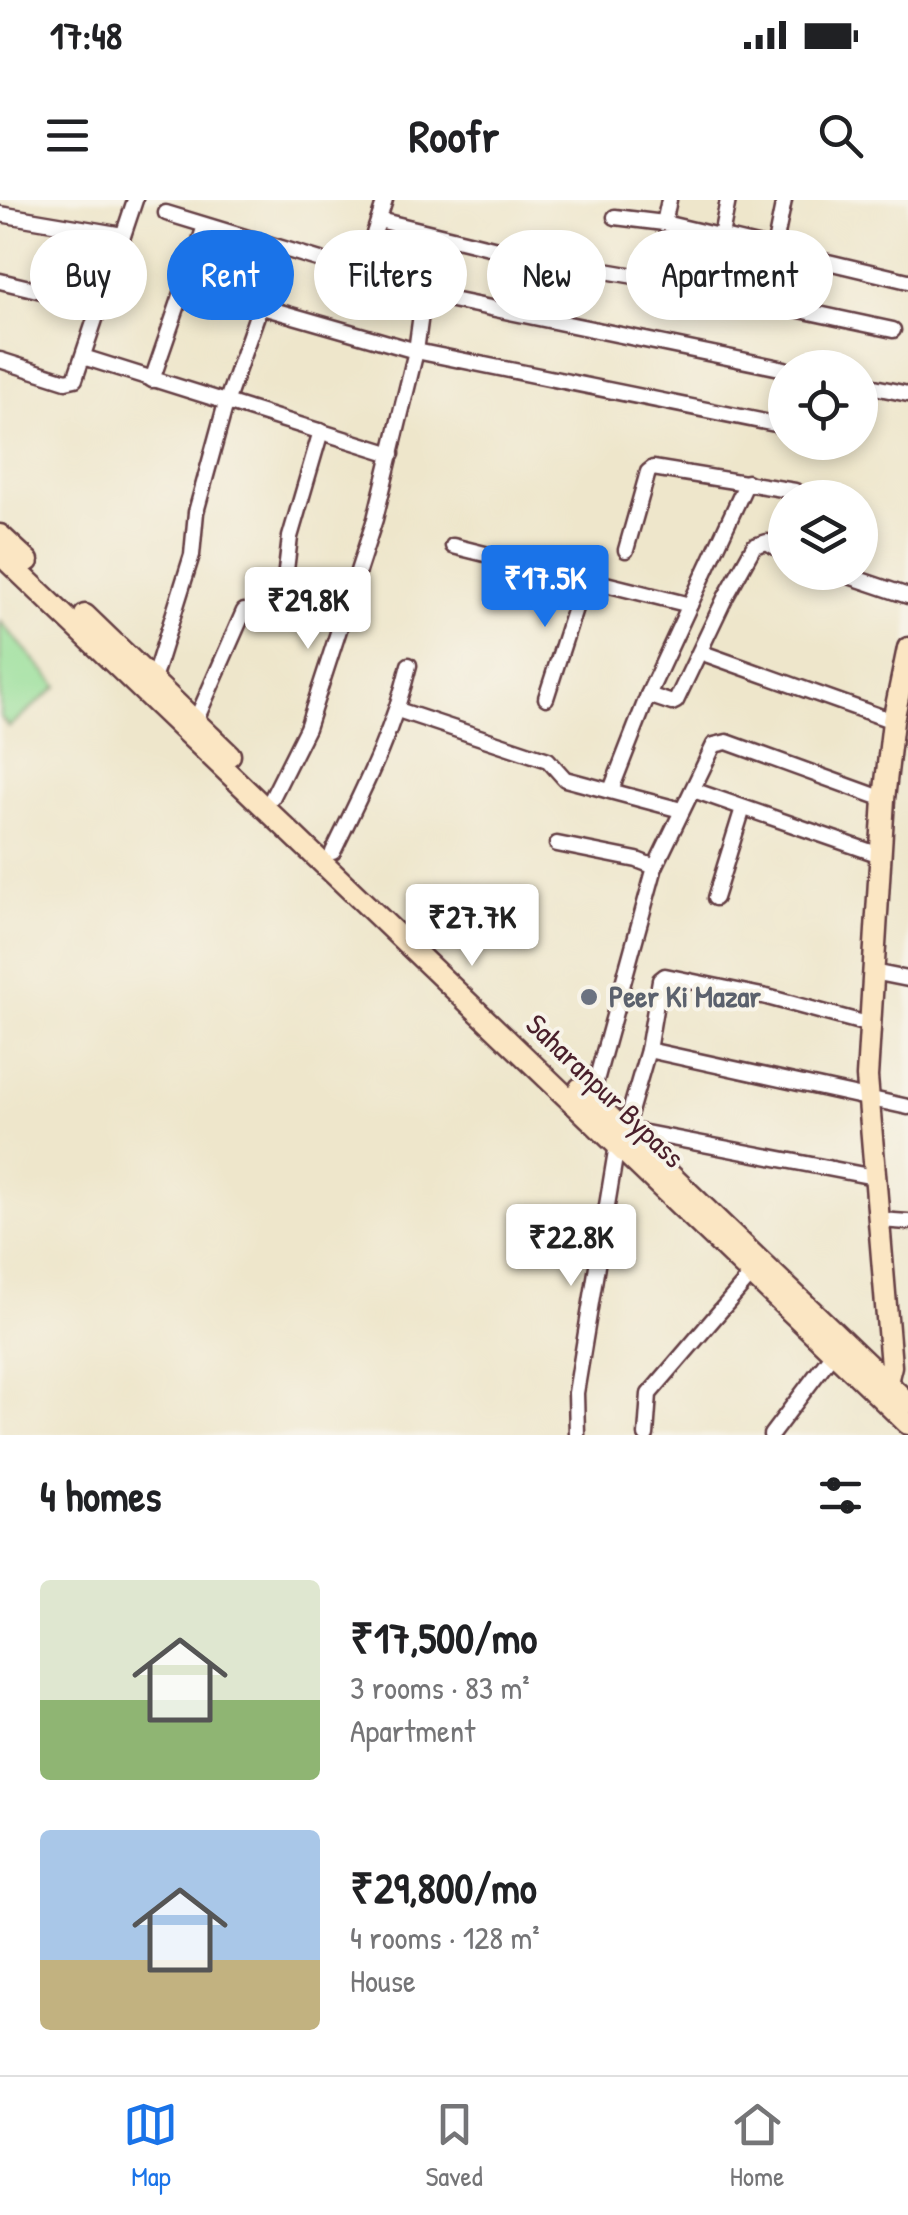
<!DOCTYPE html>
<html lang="en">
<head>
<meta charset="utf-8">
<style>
  body { margin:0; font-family:"Patrick Hand",sans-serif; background:#f6f6f6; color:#202124; height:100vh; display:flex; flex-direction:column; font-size:38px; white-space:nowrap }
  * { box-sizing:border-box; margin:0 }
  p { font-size:32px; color:#757577 }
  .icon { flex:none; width:55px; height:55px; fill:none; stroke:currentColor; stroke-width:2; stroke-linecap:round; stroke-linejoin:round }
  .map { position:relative; height:1235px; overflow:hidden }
  .details { display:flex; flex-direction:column; background:#fff; flex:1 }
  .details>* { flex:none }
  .guide { position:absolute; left:30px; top:30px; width:850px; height:90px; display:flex; gap:20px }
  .controls { position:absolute; left:768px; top:150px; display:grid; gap:20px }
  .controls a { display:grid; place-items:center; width:110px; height:110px; border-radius:50%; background:#fff; box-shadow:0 5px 15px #0003; font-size:50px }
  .price { position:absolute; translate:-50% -85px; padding:0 22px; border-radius:10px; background:#fff; color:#222; font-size:32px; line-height:65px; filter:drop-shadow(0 2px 5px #0008) }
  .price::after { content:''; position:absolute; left:50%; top:60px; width:30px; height:22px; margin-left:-15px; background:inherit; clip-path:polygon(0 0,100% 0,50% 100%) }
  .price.selected { background:#1a73e8; color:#fff }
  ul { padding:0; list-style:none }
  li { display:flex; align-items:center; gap:30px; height:250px; padding:0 40px }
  li span { display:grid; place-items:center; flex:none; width:280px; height:200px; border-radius:10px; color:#555 }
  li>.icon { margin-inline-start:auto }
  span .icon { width:120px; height:120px; fill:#fffc; stroke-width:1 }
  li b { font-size:42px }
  h2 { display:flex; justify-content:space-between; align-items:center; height:120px; padding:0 40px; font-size:42px }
  .chip { padding:0 35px; border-radius:45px; background:#fff; box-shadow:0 5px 15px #0003; font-size:35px; line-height:90px }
  .chip.selected { background:#1a73e8; color:#fff }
  .status { display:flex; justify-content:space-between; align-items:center; height:70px; padding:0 50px; background:#fff; direction:ltr }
  .status svg { height:28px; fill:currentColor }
  header { display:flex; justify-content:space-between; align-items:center; height:130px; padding:0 40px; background:#fff; font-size:45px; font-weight:700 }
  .dock { display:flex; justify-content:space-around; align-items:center; height:140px; border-top:2px solid #e0e0e0; background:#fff; font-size:28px; color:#757577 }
  .dock a { display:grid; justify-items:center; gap:5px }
  .dock .selected { color:#1a73e8 }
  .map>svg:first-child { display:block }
  .green { fill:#97df99; stroke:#707f62; stroke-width:2.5 }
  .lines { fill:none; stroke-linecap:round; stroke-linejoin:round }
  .street-casing { stroke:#633d43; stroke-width:19 }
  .secondary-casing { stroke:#633d43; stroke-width:25 }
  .street { stroke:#fff; stroke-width:14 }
  .secondary { stroke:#fbe6c3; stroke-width:20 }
  .worship-dot { fill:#6b7280; stroke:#f7f3e8; stroke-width:4 }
  .labels { text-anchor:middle; stroke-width:8; stroke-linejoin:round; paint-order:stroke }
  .worship-label { font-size:30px; font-weight:bold; fill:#5b616d; stroke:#f7f3e8; text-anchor:start }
  .street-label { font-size:30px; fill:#4a1f2b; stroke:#f7f3e8 }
</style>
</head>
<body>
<div class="status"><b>17:48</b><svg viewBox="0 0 49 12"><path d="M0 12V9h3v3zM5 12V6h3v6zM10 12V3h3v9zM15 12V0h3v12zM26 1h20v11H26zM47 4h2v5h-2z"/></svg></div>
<header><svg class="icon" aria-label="menu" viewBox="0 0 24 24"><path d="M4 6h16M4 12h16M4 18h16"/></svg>Roofr<svg class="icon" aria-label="search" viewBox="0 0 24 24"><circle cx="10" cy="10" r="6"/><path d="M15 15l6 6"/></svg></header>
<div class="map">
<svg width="908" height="1235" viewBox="0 0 908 1235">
  <rect width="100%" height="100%" fill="#f7f3e8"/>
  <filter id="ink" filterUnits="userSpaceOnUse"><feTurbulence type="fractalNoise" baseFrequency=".01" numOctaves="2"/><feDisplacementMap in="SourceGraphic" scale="20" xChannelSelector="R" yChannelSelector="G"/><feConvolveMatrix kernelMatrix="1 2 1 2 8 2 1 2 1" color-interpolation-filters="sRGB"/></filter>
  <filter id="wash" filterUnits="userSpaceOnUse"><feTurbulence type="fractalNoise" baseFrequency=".0048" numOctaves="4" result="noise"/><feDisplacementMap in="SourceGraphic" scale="40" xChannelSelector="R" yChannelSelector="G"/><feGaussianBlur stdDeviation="2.25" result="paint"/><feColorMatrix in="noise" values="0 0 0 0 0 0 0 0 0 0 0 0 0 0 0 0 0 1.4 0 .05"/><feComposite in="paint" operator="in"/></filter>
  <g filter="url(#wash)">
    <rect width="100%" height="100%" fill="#eee6cb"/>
    <polygon class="green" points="0,421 58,486 9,527 0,517"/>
  </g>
  <g filter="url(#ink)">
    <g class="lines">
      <defs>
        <g id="street">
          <polyline points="166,13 452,100 785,169"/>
          <polyline points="0,14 123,35"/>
          <polyline points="615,17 664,23 908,81"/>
          <polyline points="379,20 546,61 670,82 893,130"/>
          <polyline points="664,23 669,0"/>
          <polyline points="721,36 728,0"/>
          <polyline points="774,49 784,0"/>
          <polyline points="361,74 385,0"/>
          <polyline points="0,81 100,105"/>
          <polyline points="259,106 416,151 785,226"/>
          <polyline points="83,157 392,254"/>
          <polyline points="0,160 66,181 75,179 135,0"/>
          <polyline points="152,180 205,26"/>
          <polyline points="860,184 908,194"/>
          <polyline points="453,346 690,405"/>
          <polyline points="626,350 648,272 653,268 795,291"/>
          <polyline points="837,372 908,396"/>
          <polyline points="284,387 290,337 321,231"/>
          <polyline points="700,452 893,521"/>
          <polyline points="153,480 192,355 196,312 226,203 280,50"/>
          <polyline points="648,495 672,503 676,501 725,398 754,346 767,342 785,353"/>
          <polyline points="546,498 585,377"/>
          <polyline points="398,510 548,560 565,579 681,610"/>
          <polyline points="196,520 244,411"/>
          <polyline points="611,590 648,495 747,282"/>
          <polyline points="693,590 880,655"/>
          <polyline points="272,598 307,528 375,319 416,151 424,92"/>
          <polyline points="557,644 637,660 655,667"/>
          <path d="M333 652C363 590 393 532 409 465"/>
          <polyline points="715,698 743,608"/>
          <polyline points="873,772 908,779"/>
          <polyline points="871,825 767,797 665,776 660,780 648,850 625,929 874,977"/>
          <polyline points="648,850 908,907"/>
          <polyline points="591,899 655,667 714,545 727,542 884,599"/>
          <polyline points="880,1020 908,1022"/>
          <polyline points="577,1235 576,1193 617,945"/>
          <polyline points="646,1235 649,1194 752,1074"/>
          <polyline points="771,1235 833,1153"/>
        </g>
        <g id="secondary">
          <polyline points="0,335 28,361"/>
          <polyline points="0,354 908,1224"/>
          <polyline points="85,415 230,555"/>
          <polyline points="580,888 908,1203"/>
          <polyline points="881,1188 887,1182 891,1166 867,877 884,599 893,521 908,448"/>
        </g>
      </defs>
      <use href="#street" class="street-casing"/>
      <use href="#secondary" class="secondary-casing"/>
      <use href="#street" class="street"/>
      <use href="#secondary" class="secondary"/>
    </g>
  </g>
  <circle class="worship-dot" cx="589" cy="797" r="10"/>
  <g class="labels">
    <g class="worship-label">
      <text x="609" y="807">Peer Ki Mazar</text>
    </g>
    <g class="street-label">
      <text transform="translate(605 891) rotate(44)" y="10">Saharanpur Bypass</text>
    </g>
  </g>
</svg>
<div class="controls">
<a><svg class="icon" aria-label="locate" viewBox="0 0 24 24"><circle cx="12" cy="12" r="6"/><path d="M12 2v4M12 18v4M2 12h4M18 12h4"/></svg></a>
<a><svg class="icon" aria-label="layers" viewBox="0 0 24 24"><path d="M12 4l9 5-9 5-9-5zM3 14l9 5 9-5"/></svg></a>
</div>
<b class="price selected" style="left:545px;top:430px">₹17.5K</b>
<b class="price" style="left:308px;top:452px">₹29.8K</b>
<b class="price" style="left:472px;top:769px">₹27.7K</b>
<b class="price" style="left:571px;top:1089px">₹22.8K</b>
<div class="guide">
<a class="chip">Buy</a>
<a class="chip selected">Rent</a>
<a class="chip">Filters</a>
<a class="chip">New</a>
<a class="chip">Apartment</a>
</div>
</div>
<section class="details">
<h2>4 homes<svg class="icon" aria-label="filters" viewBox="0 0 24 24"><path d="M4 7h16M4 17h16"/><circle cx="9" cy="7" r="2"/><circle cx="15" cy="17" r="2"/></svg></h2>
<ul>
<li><span style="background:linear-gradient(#dfe7d0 60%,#8fb573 0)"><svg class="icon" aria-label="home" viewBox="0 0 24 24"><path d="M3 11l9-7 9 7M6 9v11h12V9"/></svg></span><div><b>₹17,500/mo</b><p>3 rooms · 83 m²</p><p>Apartment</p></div></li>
<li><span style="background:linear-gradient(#a9c7e8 65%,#c2b280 0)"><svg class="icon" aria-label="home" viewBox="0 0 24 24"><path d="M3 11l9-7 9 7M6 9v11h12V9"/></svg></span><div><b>₹29,800/mo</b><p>4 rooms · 128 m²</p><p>House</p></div></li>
</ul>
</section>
<nav class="dock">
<a class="selected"><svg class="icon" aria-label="map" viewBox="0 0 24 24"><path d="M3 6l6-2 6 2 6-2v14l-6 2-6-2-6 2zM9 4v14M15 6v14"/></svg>Map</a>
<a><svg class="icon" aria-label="saved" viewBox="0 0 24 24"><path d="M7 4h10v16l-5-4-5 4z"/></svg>Saved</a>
<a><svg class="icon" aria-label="home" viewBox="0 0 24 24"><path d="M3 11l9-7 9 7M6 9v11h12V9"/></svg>Home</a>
</nav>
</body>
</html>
